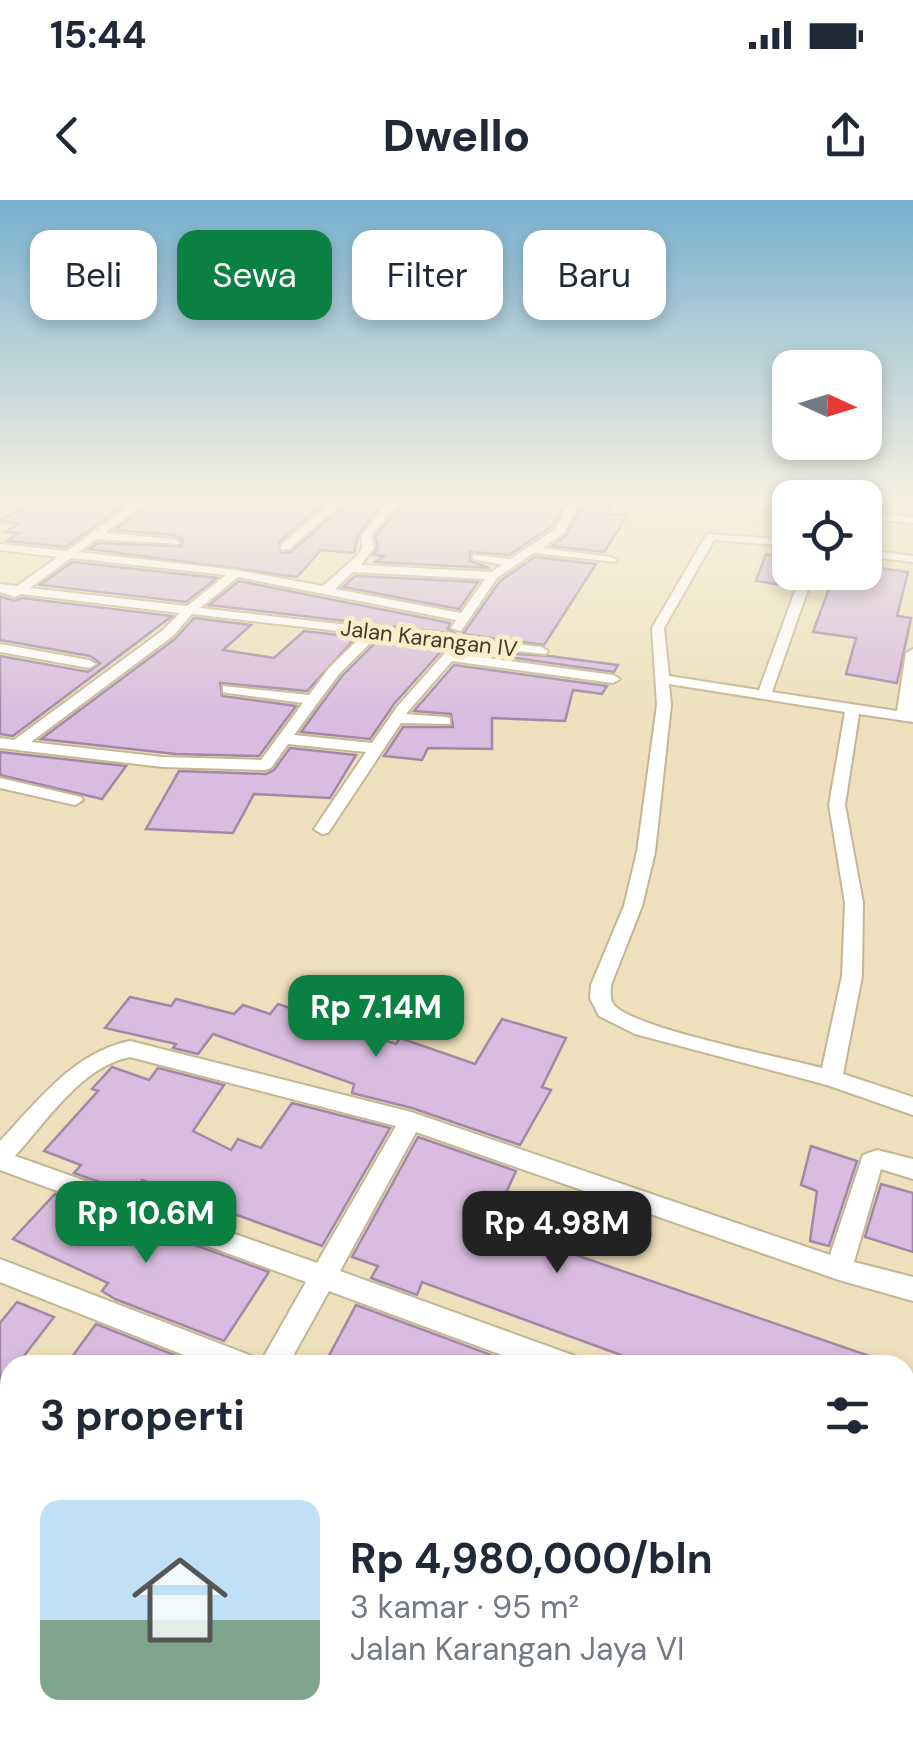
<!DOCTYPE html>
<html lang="id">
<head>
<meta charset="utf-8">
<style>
  body { margin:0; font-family:"DM Sans",sans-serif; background:#f2f2f3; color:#1f2937; height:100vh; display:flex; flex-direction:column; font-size:38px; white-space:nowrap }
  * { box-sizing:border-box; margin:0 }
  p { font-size:32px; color:#747a83 }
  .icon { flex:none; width:55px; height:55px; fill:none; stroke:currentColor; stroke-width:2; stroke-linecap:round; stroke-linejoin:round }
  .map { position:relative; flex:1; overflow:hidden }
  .drawer { position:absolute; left:0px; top:1155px; width:915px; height:392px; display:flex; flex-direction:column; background:#fff; border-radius:30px 30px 0 0; box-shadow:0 5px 15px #0003 }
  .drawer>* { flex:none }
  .hud { position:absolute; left:30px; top:30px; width:855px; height:90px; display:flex; gap:20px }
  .needle { width:65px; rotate:94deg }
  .controls { position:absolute; left:772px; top:150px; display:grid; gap:20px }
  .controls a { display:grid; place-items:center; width:110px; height:110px; border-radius:20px; background:#fff; box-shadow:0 5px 15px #0003; font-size:50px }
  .price { position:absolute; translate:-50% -85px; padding:0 22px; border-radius:20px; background:#0b8043; color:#fff; font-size:32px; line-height:65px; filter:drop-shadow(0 2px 5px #0008) }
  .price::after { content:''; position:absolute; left:50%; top:60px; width:30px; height:22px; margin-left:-15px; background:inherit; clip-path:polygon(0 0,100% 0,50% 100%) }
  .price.selected { background:#222; color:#fff }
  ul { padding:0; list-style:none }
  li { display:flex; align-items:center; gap:30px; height:250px; padding:0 40px }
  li+li { border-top:2px solid #e0e1e3 }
  li span { display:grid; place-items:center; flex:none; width:280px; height:200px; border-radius:20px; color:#555 }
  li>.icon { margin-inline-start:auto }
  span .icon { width:120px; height:120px; fill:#fffc; stroke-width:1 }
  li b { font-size:42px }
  h2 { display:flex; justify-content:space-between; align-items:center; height:120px; padding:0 40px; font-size:42px }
  .chip { padding:0 35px; border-radius:20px; background:#fff; box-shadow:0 5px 15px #0003; font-size:35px; line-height:90px }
  .chip.selected { background:#0b8043; color:#fff }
  .status { display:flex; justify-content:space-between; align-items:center; height:70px; padding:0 50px; background:#fff; direction:ltr }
  .status svg { height:28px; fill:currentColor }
  header { display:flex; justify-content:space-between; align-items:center; height:130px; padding:0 40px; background:#fff; font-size:45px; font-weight:800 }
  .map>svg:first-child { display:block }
  .building { fill:#d9bcdf; stroke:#a189a6; stroke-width:2.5 }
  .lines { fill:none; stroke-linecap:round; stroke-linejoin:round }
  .street-casing { stroke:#c4b693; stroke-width:4 }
  .street { fill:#fff; fill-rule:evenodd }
  .labels { text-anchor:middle; stroke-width:10; stroke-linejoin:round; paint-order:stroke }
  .far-street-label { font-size:22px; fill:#403a2c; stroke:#fbedc9 }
</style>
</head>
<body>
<div class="status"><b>15:44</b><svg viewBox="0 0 49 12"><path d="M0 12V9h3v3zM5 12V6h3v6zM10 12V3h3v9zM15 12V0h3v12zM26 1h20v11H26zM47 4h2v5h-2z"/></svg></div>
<header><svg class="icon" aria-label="back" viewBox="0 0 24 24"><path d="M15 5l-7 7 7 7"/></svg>Dwello<svg class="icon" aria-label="share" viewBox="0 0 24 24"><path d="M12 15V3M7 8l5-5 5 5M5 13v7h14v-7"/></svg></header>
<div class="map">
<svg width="913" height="1546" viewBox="0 0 913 1546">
  <rect width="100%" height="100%" fill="#eee0bc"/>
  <g class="building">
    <polygon points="33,301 130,301 66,347 7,341 19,333 5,332 19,324 0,321"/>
    <polygon points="153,301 327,301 279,342 281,353 291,352 349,301 384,301 358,334 354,353 321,350 297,377 89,349 98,343 181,346 183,341 174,335 115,330"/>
    <polygon points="404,301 513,301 565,304 553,326 509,355 470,352 470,361 490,368 375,362 384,356 373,355 378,347 375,337"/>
    <polygon points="590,301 612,301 609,314 628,315 604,352 552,346 567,335 582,305 590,305"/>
    <polygon points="766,354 790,357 790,386 756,381"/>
    <polygon points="535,357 596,364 544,445 463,434 500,381"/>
    <polygon points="72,362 217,378 186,402 40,385"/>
    <polygon points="865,366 908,372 897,416 911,418 897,483 846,474 856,438 813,432 835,372 865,372"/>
    <polygon points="355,376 478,382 459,409 343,387"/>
    <polygon points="239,381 450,423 448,429 456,434 209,405"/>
    <polygon points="0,396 14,401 22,398 172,416 13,536 0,534 0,456 88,472 100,463 90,456 0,440"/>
    <polygon points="194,418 251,425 223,450 274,458 304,431 356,437 307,491 220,483 222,496 296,506 259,556 176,554 41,539 175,439"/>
    <polygon points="378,440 444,448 394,504 370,539 301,532 342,476"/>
    <polygon points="465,451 549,456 618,465 614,472"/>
    <polygon points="454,465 607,486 602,494 573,490 565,521 492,518 492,549 428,548 422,560 384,556 403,527 453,527 451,514 414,511"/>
    <polygon points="290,548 356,555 330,598 254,594 233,633 146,629 179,571 266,574 274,570"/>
    <polygon points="0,552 126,566 102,599 0,575"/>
    <polygon points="130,797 171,806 176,799 234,814 243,805 270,814 278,804 396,844 400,838 475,864 502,819 566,838 542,887 551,890 520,945 412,908 352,893 354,884 213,834 198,854 173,848 176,844 105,828"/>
    <polygon points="112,867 149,880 158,868 224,885 193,931 231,950 238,939 261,948 292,903 390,928 322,1046 142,980 136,995 74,973 81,965 44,951 98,891 92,889"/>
    <polygon points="418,937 516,971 494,1019 506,1031 887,1162 886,1165 648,1165 422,1082 417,1095 371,1078 378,1066 352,1057"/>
    <polygon points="811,946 857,961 829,1046 810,1041 817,991 801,985"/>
    <polygon points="881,984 913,993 913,1052 865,1037"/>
    <polygon points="55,994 269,1072 224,1141 115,1099 102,1091 108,1083 13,1039"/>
    <polygon points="17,1102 54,1117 17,1165 10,1165 10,1174 0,1187 0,1123"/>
    <polygon points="356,1105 518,1165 324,1165"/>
    <polygon points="96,1124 199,1165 66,1165"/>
  </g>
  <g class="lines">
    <defs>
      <g id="street">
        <path d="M137 301H149L105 333 174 339 179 342 178 344 97 339 79 352 236 370 323 386 359 354 362 348 361 336 389 301H400L371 336 374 348 361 365 491 372 502 365 473 359V355L510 359 556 329 570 301H580L564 333 542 348 611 357 617 360 615 362 534 353 497 378 461 431 451 428 456 420 238 377 200 408 541 447 548 451 546 454 465 446 458 454 613 475 620 479 613 483 452 461 406 514 445 517 450 518V524L401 523 328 633 322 634 314 629 366 552 288 544 271 568 265 570 163 567 0 548V538L14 540 163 430 180 413 21 394 15 397 0 392V384L17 386 58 357 0 350V344L67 351ZM71 358 226 375 187 406 30 388ZM353 372 485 379 461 413 335 389ZM192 414 364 434 329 468 309 495 223 486V492L228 493 303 503 261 560 163 557 31 542 173 436ZM377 436 452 445 397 507 372 543 294 535 339 474Z"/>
        <polygon points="333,301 345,301 289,349 281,349 281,345"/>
        <polygon points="730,301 790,304 790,310 735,304"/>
        <polygon points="865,312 913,317 913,323 865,318"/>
        <path d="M707 334 790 340V346L714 340 664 428 669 476 759 490 802 372H814L772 492 897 511 906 453 913 449V522L859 514 845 605 863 703 862 776 843 874 913 897V915L827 885 635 834 599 816 590 798 591 785 624 706 637 652 657 505 652 428ZM669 484 845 512 829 605 845 703 842 776 822 868C781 857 642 830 616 807 609 801 611 793 611 785L642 706 655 652 671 505Z"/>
        <polygon points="865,350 913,356 913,362 865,356"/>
        <polygon points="0,444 89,460 96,464 89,468 0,452"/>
        <polygon points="0,578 81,597 83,600 75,605 0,588"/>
        <path d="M130 841 411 912 830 1055 863 955 877 950 913 959V979L881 969 854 1062 913 1077V1101L839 1080 416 932 340 1071 575 1156 579 1165H529L329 1091 288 1165H259L306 1082 0 970V941C38 901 74 852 130 841ZM130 857 396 926 317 1063 15 956C46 922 82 866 130 857Z"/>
        <polygon points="0,1059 252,1156 256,1165 209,1165 0,1082"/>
        <polygon points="905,1273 913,1276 913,1306 905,1303"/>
        <polygon points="0,1322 10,1326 10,1359 0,1355"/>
        <polygon points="905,1421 913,1424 913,1458 905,1455"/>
        <polygon points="34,1538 72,1538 69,1546 31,1546"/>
        <polygon points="397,1538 448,1538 451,1546 400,1546"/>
      </g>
    </defs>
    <use href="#street" class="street-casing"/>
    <use href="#street" class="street"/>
  </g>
  <linearGradient id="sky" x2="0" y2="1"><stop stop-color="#79b0d0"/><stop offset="0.58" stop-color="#f7f1e1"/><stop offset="1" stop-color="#f7f1e1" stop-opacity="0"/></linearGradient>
  <rect width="913" height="518" fill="url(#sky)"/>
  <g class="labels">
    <g class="far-street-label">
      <text transform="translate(429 438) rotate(7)" y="8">Jalan Karangan IV</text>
    </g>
  </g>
</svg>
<div class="controls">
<a><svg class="needle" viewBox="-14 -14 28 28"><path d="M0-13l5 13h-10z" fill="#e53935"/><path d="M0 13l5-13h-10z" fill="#747a83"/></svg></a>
<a><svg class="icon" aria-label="locate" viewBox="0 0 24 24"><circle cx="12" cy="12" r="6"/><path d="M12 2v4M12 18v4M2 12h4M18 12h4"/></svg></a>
</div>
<b class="price" style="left:376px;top:860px">Rp 7.14M</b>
<b class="price" style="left:146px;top:1066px">Rp 10.6M</b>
<b class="price selected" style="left:557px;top:1076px">Rp 4.98M</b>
<div class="hud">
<a class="chip">Beli</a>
<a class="chip selected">Sewa</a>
<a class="chip">Filter</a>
<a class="chip">Baru</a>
</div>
<section class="drawer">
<h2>3 properti<svg class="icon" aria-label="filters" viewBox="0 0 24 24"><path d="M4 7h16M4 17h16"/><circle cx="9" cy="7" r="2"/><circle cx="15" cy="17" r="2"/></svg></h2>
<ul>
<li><span style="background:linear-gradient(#bfe0f5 60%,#7fa58c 0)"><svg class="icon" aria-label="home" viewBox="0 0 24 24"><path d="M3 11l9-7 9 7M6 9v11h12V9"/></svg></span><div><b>Rp 4,980,000/bln</b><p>3 kamar · 95 m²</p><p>Jalan Karangan Jaya VI</p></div></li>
</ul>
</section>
</div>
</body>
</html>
